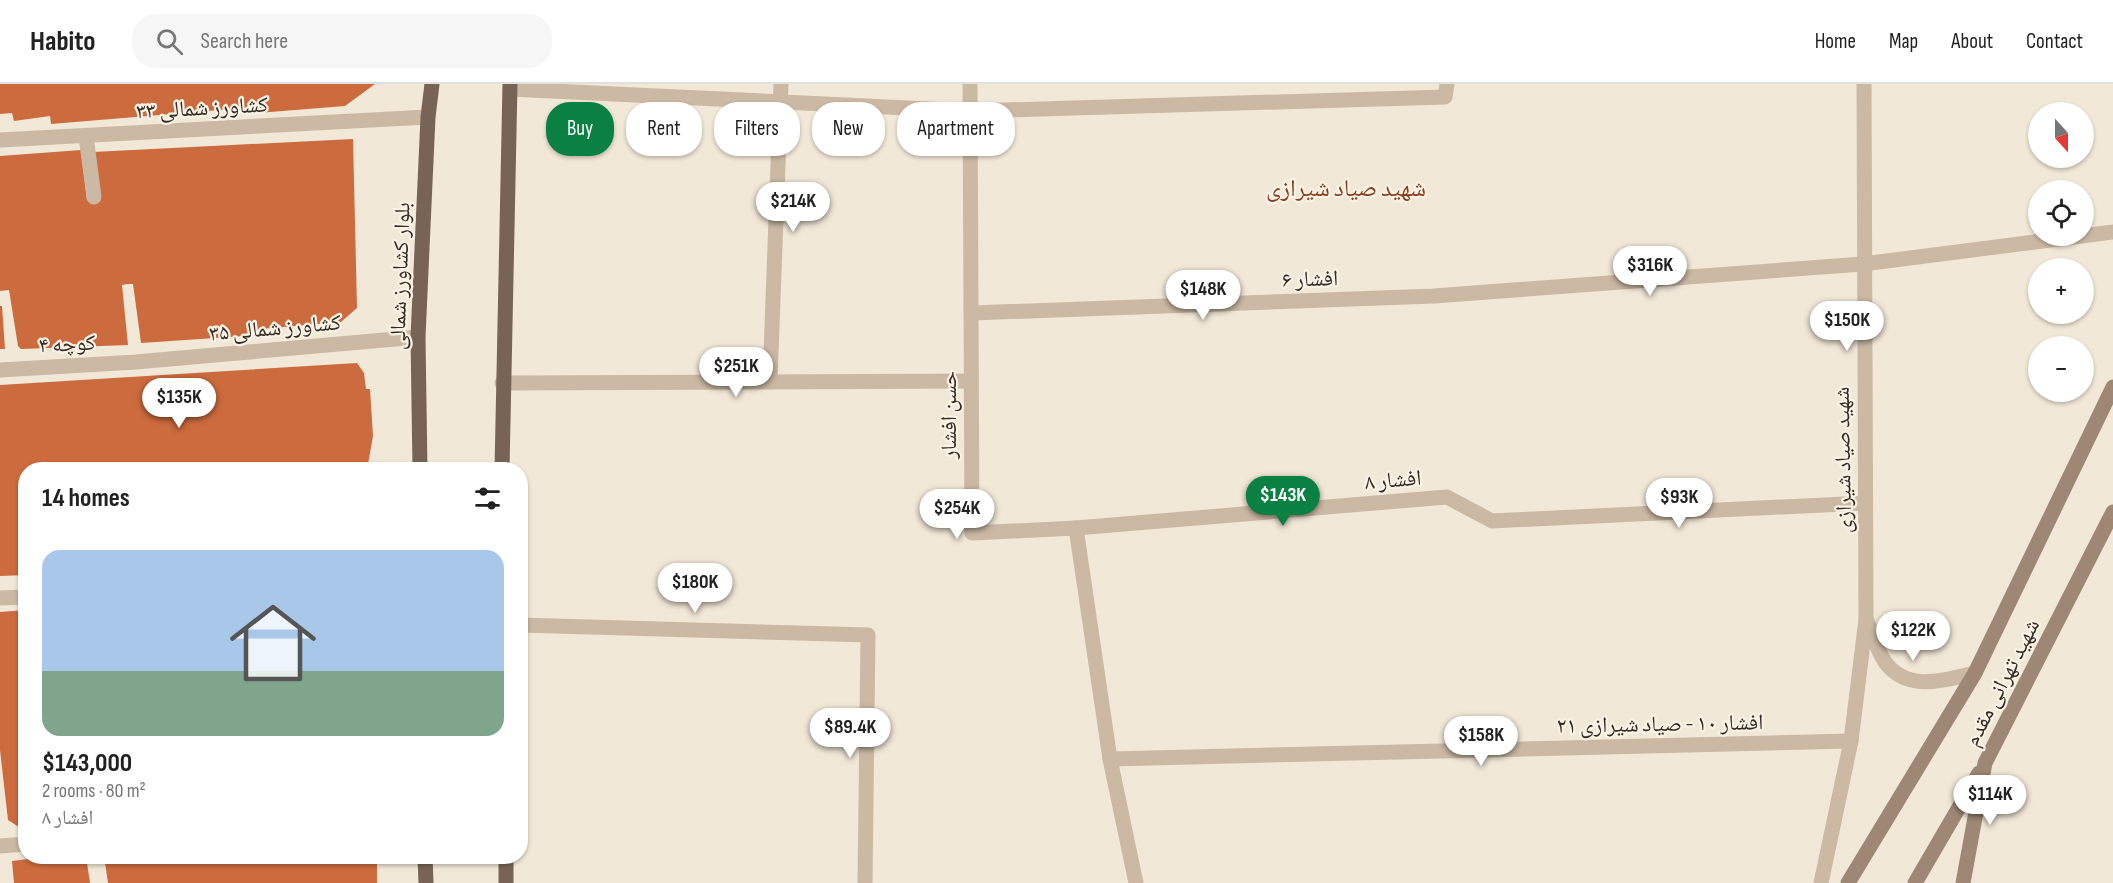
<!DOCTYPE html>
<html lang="en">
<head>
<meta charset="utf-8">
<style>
  body { margin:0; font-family:"Sofia Sans Condensed","Noto Naskh Arabic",sans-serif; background:#f6f6f6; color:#222; height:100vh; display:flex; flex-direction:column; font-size:22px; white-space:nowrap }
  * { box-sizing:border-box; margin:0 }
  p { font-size:20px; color:#767676 }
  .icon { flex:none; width:33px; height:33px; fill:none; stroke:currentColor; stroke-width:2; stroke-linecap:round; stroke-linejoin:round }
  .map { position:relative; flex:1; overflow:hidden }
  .sheet { position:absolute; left:18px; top:378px; width:510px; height:402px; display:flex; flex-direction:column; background:#fff; border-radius:24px; box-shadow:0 2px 4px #0004 }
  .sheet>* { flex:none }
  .guide { position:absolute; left:546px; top:18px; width:570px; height:54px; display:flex; gap:12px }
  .needle { width:39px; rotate:159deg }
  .fabs { position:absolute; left:2028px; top:18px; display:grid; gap:12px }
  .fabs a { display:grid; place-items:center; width:66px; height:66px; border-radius:50%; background:#fff; box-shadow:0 2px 4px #0004; font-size:30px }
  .price { position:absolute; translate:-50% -51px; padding:0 14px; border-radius:21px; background:#fff; color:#222; font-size:20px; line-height:39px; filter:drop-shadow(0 2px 3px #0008) }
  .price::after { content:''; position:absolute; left:50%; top:36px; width:18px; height:14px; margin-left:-9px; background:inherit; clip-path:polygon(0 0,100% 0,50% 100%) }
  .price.active { background:#0b8043; color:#fff }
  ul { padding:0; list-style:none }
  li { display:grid; align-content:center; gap:12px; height:318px; padding:0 24px }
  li+li { border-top:2px solid #e0e0e0 }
  li span { display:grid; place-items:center; height:186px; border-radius:18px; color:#555 }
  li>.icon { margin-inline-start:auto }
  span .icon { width:108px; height:108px; fill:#fffc; stroke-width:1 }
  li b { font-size:26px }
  h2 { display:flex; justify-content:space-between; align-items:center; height:72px; padding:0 24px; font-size:26px }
  .pill { padding:0 21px; border-radius:24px; background:#fff; box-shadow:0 2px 4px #0004; font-size:21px; line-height:54px }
  .pill.active { background:#0b8043; color:#fff }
  header { display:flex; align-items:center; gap:36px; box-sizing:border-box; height:84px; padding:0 30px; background:#fff; border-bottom:2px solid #e0e0e0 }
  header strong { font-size:28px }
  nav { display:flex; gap:33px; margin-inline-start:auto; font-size:21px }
  .search { width:420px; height:54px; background:#f6f6f6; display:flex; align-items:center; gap:15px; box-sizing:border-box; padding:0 21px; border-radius:24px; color:#767676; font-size:22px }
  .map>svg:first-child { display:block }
  .building { fill:#cc6b3d }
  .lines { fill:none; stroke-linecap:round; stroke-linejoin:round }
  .minor { stroke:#cbb9a4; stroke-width:15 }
  .tertiary { stroke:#cbb9a4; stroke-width:15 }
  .secondary { stroke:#9e8875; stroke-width:15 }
  .primary { stroke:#786456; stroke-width:15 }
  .labels { text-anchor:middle; stroke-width:4.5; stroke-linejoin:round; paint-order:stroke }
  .street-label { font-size:22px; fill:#362c26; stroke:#faf2e5 }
  .neighbourhood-label { font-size:24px; fill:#883e1b; stroke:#faf2e5 }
</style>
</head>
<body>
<header>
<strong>Habito</strong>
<div class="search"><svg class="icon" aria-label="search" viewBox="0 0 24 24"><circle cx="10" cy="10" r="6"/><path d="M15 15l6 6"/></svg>Search here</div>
<nav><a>Home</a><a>Map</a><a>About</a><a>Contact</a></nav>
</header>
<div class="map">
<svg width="2113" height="799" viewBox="0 0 2113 799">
  <rect width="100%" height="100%" fill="#f2e8d8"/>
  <g class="building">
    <polygon points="0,0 375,0 345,22 258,29 257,23 51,40 50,32 14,37 12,29 0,30"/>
    <polygon points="353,55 357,224 341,238 261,245 261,251 141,259 133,200 128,200 122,201 128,261 21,265 18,262 9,206 0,207 0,72 81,66 87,116 100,115 93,68"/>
    <polygon points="0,222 2,222 5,265 0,265"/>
    <polygon points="357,279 364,289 366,305 370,305 373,352 367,386 26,386 26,491 0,492 0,301"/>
    <polygon points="26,526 26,744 22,745 8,736 0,666 0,528"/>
    <polygon points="53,772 86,772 90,799 14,799 12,777"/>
    <polygon points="104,772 377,772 377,799 108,799"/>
  </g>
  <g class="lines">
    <g class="minor">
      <polyline points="970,0 972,449 1076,444 1110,675 1136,799"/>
      <polyline points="510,5 971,27 1445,13 1447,0"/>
      <polyline points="86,52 94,113"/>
      <polyline points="0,56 428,33"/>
      <polyline points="972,229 1434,212 1863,180 2113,148"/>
      <polyline points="0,286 136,278 418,253"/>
      <polyline points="770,297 781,0"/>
      <polyline points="502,299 970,297"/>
      <polyline points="1076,444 1447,413 1492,437 1865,419"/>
      <polyline points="0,514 26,513"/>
      <polyline points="520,541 868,551 865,799"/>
      <polyline points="1110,675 1851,657"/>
      <polyline points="0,762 26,760"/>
    </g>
    <g class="tertiary">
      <path d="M1866 535C1872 548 1877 566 1885 578 1908 609 1945 596 1975 589"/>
      <polyline points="1821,799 1851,657 1866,535 1864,0"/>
    </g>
    <g class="secondary">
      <polyline points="1848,799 1975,589 2113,303"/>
      <polyline points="1915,799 1979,689"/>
      <polyline points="1963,799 1985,679 2113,428"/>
    </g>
    <g class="primary">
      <polyline points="420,386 418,253 428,33 432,0"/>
      <polyline points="502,386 510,0"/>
      <polyline points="425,772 426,799"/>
      <polyline points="506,772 506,799"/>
    </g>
  </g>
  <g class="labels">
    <g class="street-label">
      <text transform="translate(202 23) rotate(-3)" y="8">کشاورز شمالی ۳۳</text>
      <text transform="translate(399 192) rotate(-88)" y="8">بلوار کشاورز شمالی</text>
      <text transform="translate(1310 194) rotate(-2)" y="8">افشار ۶</text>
      <text transform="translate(275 243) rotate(-5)" y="8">کشاورز شمالی ۳۵</text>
      <text transform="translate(67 259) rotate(-3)" y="8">کوچه ۴</text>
      <text transform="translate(948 331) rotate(-90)" y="8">حسن افشار</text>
      <text transform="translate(1842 376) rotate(-91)" y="8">شهید صیاد شیرازی</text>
      <text transform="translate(1393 395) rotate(-5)" y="8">افشار ۸</text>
      <text transform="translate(2001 598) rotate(-63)" y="8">شهید تهرانی مقدم</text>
      <text transform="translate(1660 639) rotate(-1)" y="8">افشار ۱۰ - صیاد شیرازی ۲۱</text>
    </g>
    <g class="neighbourhood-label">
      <text x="1346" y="112">شهید صیاد شیرازی</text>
    </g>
  </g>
</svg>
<div class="fabs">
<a><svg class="needle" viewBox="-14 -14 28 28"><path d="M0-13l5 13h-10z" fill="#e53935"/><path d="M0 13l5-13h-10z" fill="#767676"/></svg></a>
<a><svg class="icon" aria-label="locate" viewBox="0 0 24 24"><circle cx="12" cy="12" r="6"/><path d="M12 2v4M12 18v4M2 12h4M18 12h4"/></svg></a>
<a>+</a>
<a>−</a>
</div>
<b class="price" style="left:793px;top:149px">$214K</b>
<b class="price" style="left:1650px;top:213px">$316K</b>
<b class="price" style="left:1203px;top:237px">$148K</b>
<b class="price" style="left:1847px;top:268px">$150K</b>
<b class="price" style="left:736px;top:314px">$251K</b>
<b class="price" style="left:179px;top:345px">$135K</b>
<b class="price active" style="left:1283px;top:443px">$143K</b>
<b class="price" style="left:1679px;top:445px">$93K</b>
<b class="price" style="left:957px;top:456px">$254K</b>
<b class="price" style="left:695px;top:530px">$180K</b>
<b class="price" style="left:1913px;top:578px">$122K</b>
<b class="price" style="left:850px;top:675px">$89.4K</b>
<b class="price" style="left:1481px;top:683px">$158K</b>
<b class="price" style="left:1990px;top:742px">$114K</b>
<div class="guide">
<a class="pill active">Buy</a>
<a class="pill">Rent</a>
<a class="pill">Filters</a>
<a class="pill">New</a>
<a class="pill">Apartment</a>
</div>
<section class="sheet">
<h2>14 homes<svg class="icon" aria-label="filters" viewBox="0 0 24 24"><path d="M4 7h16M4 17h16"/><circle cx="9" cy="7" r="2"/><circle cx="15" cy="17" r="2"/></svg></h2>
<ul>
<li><span style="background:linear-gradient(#a9c7e8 65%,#7fa58c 0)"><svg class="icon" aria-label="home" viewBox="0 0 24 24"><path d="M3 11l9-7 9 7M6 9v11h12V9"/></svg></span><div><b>$143,000</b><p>2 rooms · 80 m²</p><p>افشار ۸</p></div></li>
</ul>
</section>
</div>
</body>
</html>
